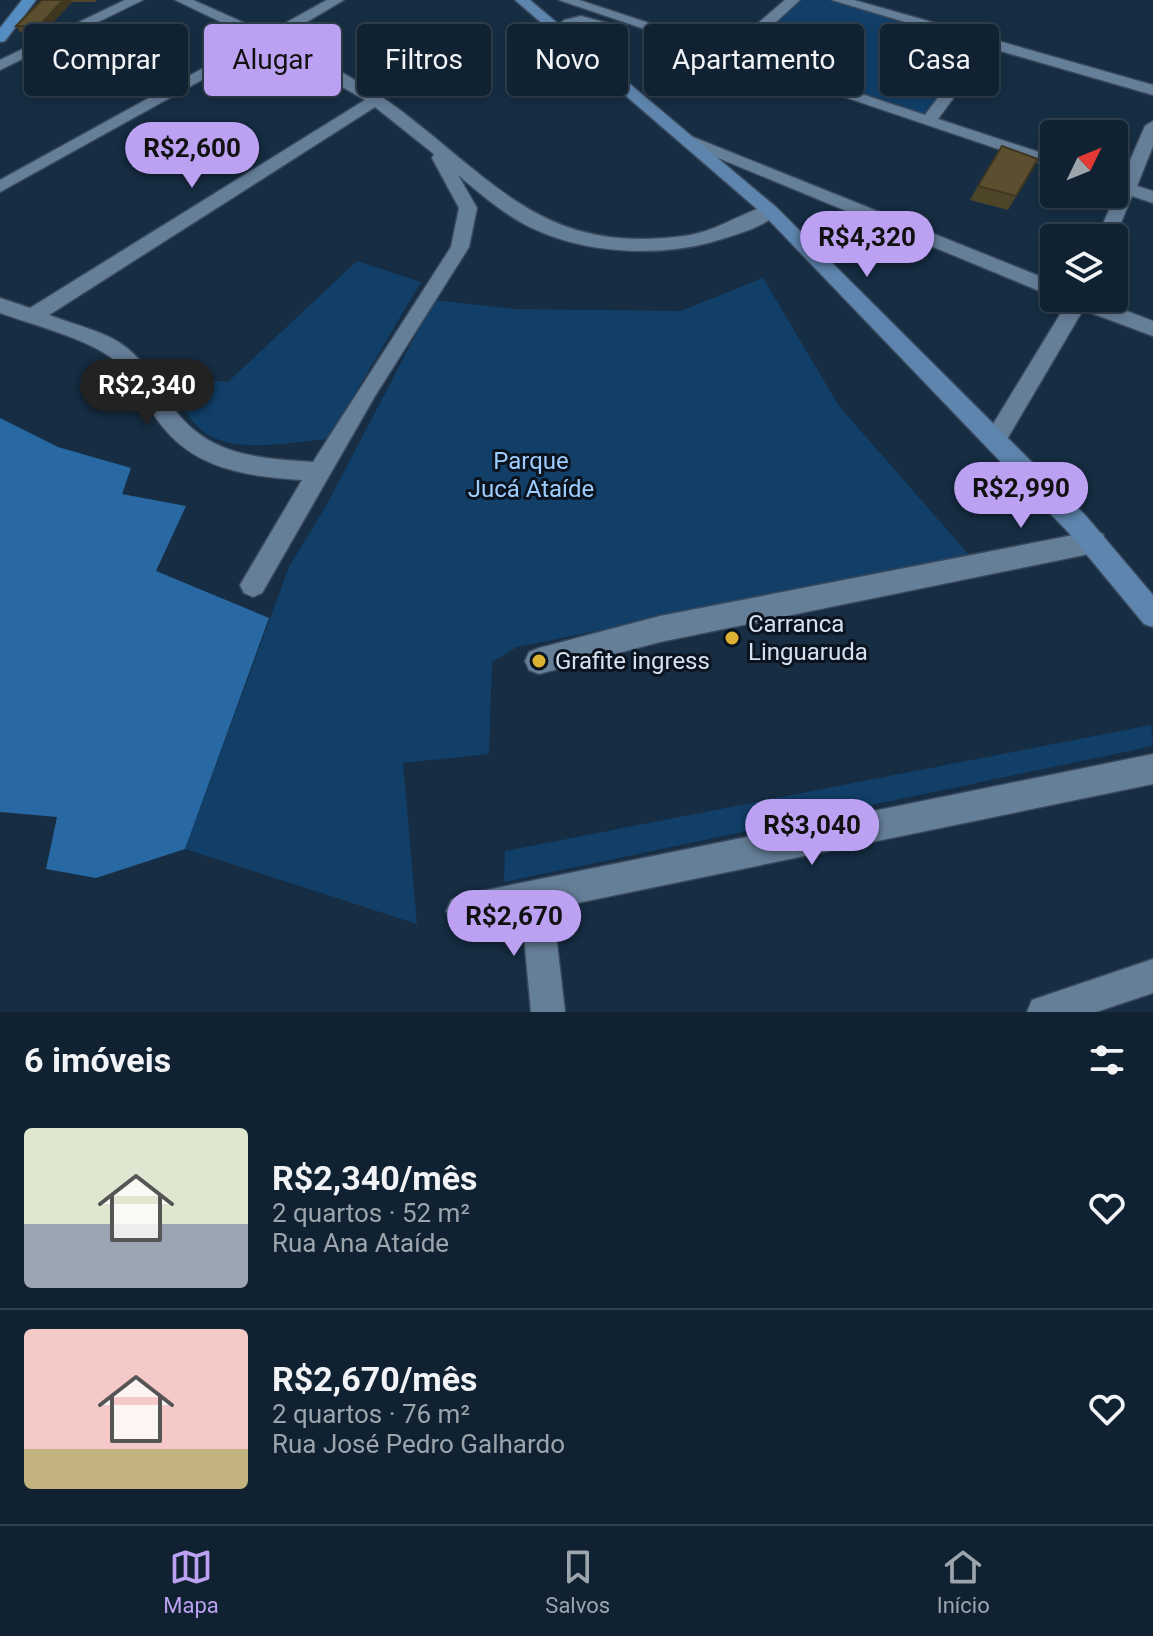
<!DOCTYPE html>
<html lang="pt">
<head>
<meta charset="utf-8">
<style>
  body { margin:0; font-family:Roboto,sans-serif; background:#192a3a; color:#f1f3f6; height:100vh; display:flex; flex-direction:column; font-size:30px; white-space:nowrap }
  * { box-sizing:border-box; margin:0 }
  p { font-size:26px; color:#9ca4ac }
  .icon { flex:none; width:44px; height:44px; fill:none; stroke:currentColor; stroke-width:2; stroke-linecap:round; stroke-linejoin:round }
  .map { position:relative; height:1012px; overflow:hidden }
  .drawer { display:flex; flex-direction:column; background:#102232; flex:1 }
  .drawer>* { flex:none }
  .guide { position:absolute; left:24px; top:24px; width:1106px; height:72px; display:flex; gap:16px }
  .needle { width:52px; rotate:47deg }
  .controls { position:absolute; left:1040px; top:120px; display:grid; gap:16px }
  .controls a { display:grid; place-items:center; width:88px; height:88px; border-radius:8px; background:#102232; box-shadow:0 4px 12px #0003,0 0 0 2px #303f4d; font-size:40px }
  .price { position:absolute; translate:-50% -68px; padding:0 18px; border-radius:28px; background:#bca0f2; color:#111; font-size:26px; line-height:52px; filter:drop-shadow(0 2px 4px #0008) }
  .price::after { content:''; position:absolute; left:50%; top:48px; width:24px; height:18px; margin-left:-12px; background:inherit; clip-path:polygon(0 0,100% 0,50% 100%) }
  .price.current { background:#222; color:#fff }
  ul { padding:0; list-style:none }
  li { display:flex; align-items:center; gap:24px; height:200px; padding:0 24px }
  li+li { border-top:2px solid #303f4d }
  li span { display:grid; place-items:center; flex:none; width:224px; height:160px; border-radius:8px; color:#555 }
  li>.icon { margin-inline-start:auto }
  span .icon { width:96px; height:96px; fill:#fffc; stroke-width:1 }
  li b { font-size:34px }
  h2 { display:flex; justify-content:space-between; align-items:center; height:96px; padding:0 24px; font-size:34px }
  .chip { padding:0 28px; border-radius:8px; background:#102232; box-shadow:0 4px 12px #0003,0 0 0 2px #303f4d; font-size:28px; line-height:72px }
  .chip.current { background:#bca0f2; color:#111 }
  .tabs { display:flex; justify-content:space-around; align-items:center; height:112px; border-top:2px solid #303f4d; background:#102232; font-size:22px; color:#9ca4ac }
  .tabs a { display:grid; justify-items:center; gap:4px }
  .tabs .current { color:#bca0f2 }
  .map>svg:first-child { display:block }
  .green { fill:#113f68 }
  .forest { fill:#2868a3 }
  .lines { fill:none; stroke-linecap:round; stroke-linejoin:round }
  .street-casing { stroke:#38495d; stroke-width:3 }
  .secondary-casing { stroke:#38495d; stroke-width:3 }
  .primary-casing { stroke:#38495d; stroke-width:3 }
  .street { fill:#667f99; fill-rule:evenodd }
  .secondary { fill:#5e85ad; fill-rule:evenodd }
  .primary { fill:#558cc1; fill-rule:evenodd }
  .wall { fill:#4e4428 }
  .shaded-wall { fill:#403721 }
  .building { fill:#5b4f2f; stroke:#403721; stroke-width:2 }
  .poi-dot { fill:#dcb233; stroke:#0b141e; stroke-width:3 }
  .labels { text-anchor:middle; stroke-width:6; stroke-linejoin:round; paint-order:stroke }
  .park-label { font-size:24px; fill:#9dcdff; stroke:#0b141e }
  .poi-label { font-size:24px; fill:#d3e1f0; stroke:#0b141e; text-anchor:start }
</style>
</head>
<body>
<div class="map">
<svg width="1153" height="1012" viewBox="0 0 1153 1012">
  <rect width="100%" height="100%" fill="#162d43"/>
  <g class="green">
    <polygon points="793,0 837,0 987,42 929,120 733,53"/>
    <path d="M357 261 421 282 328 439C292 442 244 453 210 436 189 425 177 395 167 375L228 382Z"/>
    <polygon points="763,278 839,406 970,556 517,647 492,662 489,754 403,763 417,924 185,849 289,567 326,506 434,300 514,309 681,311"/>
    <polygon points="1151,725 1153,746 504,882 505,851"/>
  </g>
  <polygon class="forest" points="0,418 58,447 131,468 122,494 186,506 156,571 269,618 185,849 96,878 46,869 57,817 0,812"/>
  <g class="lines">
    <defs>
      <g id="street">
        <polygon points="125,0 143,0 0,70 0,60"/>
        <path d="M175 0H193L267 33 327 0H344L278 39C322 60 366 84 404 113 500 187 548 254 684 236 716 232 740 213 770 205L779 211C768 225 742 233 725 238 663 259 580 255 522 223 499 210 478 192 458 175L477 208 469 247 375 396 262 593 253 597 244 593 240 585 302 480C244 476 191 469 156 418 142 398 132 376 113 359 86 338 33 325 0 313V298L30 308 365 100 267 44 0 192V180L256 39ZM375 107 434 154 432 158 459 208 451 247 313 462C257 458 207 456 172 406 158 386 147 364 127 348 106 331 74 325 49 315Z"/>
        <polygon points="559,0 579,0 728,49 785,0 800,0 741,54 925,115 978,44 832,0 854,0 1153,85 1153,95 990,48 938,119 1054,157 1054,168"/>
        <polygon points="581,16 615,25 608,29 577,25 559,36 552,32 564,20"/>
        <polygon points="1153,121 1153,146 1137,186 1153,191 1153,203 1132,196 1114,240 1097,238 1117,191 1114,179 1121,181 1145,126"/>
        <polygon points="688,135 1054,282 1054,297 682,143 680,140"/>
        <polygon points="1063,298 1093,298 1153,321 1153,336 1083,310 1003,446 987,446 984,440 987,434 1067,303"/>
        <polygon points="1094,531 1103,534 1106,542 1103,550 1094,553 660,642 539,674 529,670 525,661 529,652 539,648 660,616"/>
        <polygon points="1153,754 1153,784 553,908 565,1012 531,1012 522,915 462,927 451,922 446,911 451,900 462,895"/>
        <polygon points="1153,959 1153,993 1096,1012 1027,1012 1032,1000"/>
      </g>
      <polygon id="secondary" points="515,0 530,0 776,207 1086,516 1153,595 1153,627 1144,624 1068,532 764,215"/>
      <polygon id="primary" points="22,0 36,0 5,41 0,42 0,28"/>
    </defs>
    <use href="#street" class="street-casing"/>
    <use href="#secondary" class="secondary-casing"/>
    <use href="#primary" class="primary-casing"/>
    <use href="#street" class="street"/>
    <use href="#secondary" class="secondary"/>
    <use href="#primary" class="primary"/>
  </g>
  <g class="wall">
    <polygon points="42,0 97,0 95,2 72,2 43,33 20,32 16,26"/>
    <polygon points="1038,159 1008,210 970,200 978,186"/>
  </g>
  <polygon class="shaded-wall" points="63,0 71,0 72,2 43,33 39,26"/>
  <g class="building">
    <polygon points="42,0 63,0 39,26 16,26"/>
    <polygon points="1002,146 1038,159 1016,196 978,186"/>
  </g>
  <g class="poi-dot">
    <circle cx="732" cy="638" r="8"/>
    <circle cx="539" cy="661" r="8"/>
  </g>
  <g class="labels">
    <g class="park-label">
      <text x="531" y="469">Parque<tspan x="531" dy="28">Jucá Ataíde</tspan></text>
    </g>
    <g class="poi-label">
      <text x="748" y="632">Carranca<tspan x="748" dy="28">Linguaruda</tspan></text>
      <text x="555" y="669">Grafite ingress</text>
    </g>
  </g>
</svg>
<div class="controls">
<a><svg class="needle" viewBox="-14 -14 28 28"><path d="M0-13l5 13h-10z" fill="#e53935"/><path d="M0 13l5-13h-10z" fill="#9ca4ac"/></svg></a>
<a><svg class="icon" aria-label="layers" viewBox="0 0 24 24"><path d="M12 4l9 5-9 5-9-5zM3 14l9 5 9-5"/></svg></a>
</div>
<b class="price" style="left:192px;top:190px">R$2,600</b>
<b class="price" style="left:867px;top:279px">R$4,320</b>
<b class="price current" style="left:147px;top:427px">R$2,340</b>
<b class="price" style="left:1021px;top:530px">R$2,990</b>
<b class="price" style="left:812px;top:867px">R$3,040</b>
<b class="price" style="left:514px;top:958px">R$2,670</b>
<div class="guide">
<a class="chip">Comprar</a>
<a class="chip current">Alugar</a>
<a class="chip">Filtros</a>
<a class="chip">Novo</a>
<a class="chip">Apartamento</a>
<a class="chip">Casa</a>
</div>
</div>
<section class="drawer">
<h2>6 imóveis<svg class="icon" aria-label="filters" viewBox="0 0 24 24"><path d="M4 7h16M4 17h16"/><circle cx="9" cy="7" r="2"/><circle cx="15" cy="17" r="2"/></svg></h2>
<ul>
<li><span style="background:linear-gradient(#dfe7d0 60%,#9aa5b1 0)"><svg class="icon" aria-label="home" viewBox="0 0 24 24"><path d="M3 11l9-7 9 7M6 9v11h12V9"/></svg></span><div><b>R$2,340/mês</b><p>2 quartos · 52 m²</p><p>Rua Ana Ataíde</p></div><svg class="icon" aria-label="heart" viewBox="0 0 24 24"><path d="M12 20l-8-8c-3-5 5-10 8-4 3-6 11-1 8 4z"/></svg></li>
<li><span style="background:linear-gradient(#f6c9c9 75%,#c2b280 0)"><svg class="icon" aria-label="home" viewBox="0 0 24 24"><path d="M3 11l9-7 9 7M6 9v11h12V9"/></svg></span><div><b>R$2,670/mês</b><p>2 quartos · 76 m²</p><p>Rua José Pedro Galhardo</p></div><svg class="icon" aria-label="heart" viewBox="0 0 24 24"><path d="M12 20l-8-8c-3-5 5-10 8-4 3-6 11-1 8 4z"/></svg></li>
</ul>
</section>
<nav class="tabs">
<a class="current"><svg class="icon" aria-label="map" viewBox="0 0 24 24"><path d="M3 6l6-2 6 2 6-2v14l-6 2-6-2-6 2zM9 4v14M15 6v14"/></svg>Mapa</a>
<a><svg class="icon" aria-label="saved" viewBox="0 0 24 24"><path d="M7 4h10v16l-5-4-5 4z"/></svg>Salvos</a>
<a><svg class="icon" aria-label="home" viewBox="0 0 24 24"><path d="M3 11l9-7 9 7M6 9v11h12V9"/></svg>Início</a>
</nav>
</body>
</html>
